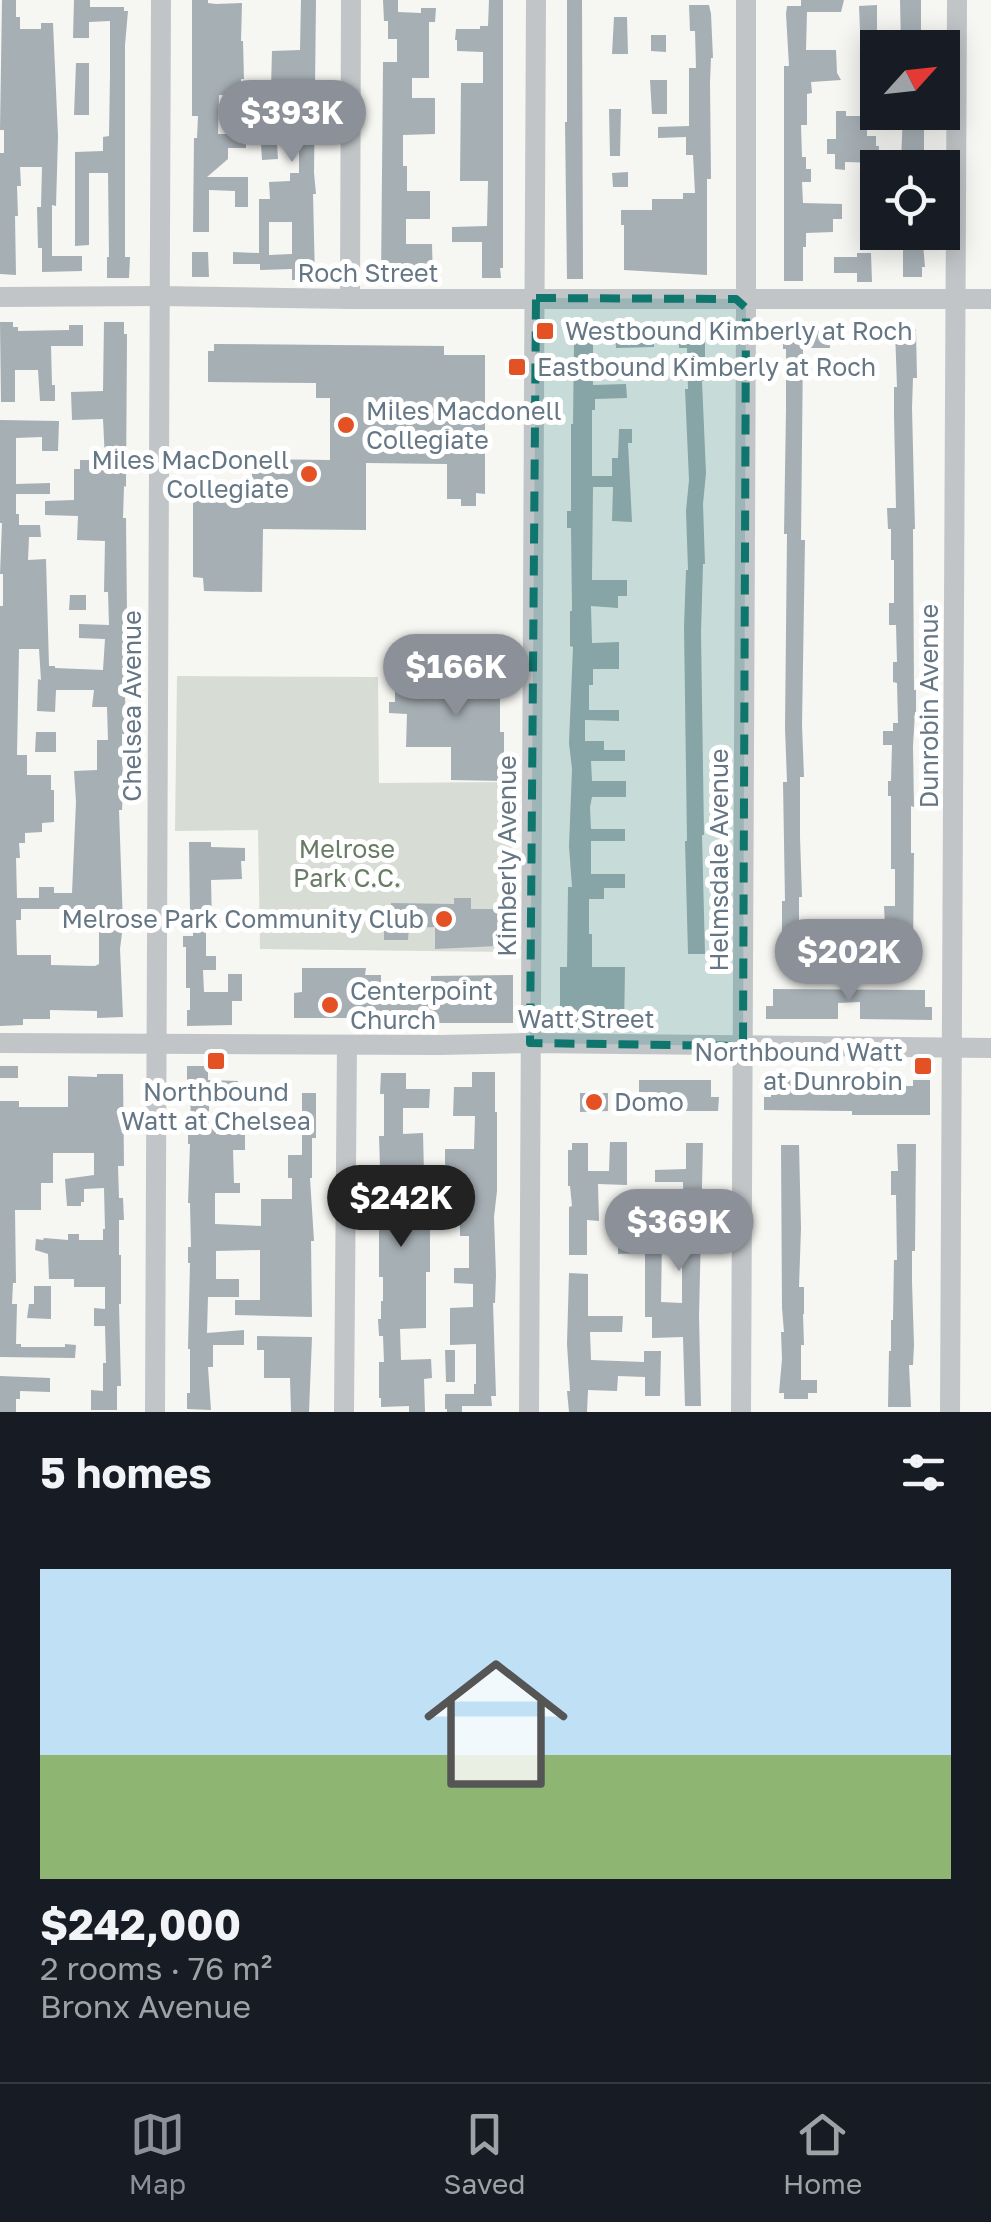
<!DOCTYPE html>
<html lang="en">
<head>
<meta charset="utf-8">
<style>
  body { margin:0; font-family:"Golos Text",sans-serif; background:#242831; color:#f1f3f6; height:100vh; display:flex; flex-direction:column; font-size:38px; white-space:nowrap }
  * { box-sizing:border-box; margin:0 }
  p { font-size:32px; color:#9ea1a6 }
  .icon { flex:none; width:55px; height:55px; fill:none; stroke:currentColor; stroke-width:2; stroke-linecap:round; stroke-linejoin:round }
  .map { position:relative; height:1412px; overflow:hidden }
  .drawer { display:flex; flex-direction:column; background:#171b24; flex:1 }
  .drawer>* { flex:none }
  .needle { width:65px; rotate:63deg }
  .tools { position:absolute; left:860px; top:30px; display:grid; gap:20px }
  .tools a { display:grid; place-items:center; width:100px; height:100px; border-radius:0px; background:#171b24; box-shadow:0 5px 25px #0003; font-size:50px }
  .price { position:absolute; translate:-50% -85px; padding:0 22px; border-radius:35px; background:#8c9099; color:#fff; font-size:32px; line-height:65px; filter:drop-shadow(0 2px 5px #0008) }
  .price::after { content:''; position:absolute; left:50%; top:60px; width:30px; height:22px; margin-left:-15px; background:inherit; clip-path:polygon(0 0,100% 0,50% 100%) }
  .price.current { background:#222; color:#fff }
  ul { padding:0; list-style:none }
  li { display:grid; align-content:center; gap:20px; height:530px; padding:0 40px }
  li span { display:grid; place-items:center; height:310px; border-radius:0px; color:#555 }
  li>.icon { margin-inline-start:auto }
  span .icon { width:180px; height:180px; fill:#fffc; stroke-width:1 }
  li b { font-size:42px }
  h2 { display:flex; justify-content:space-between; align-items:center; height:120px; padding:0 40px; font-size:42px }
  .tabs { display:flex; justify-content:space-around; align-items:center; height:140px; border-top:2px solid #363941; background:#171b24; font-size:28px; color:#9ea1a6 }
  .tabs a { display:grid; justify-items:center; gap:5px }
  .tabs .current { color:#8c9099 }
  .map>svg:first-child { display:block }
  .park { fill:#d7ddd4 }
  .building { fill:#a6afb4; fill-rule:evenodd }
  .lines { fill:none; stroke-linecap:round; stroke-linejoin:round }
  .minor { stroke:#c1c5c8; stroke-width:20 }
  .marked { fill:#0f766e; fill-opacity:0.2; stroke:#0f766e; stroke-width:8; stroke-dasharray:20 12; stroke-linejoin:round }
  .poi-dot { fill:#e45125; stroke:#fff; stroke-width:4 }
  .labels { text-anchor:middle; stroke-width:10; stroke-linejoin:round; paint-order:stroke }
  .street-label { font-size:25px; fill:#657684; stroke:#fff }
  .poi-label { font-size:25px; fill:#657684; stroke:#fff; text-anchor:start }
  .park-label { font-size:25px; fill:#687b64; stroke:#fff }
</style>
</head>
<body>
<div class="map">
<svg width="991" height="1412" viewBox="0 0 991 1412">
  <rect width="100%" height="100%" fill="#f6f6f3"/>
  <polygon class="park" points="177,676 378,677 379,783 512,782 511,952 260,949 258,830 175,831"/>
  <g class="building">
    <polygon points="2,0 16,0 16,17 20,17 20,29 41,29 41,23 53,23 58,136 56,206 52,205 52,256 82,256 82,271 42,272 42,248 38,248 37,207 41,207 42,167 20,167 21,186 17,186 18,216 15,216 16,275 0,274 0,153 4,153 4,130 0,130"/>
    <polygon points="74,0 90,0 90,7 124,7 124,11 128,11 125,45 125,257 130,257 129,278 107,278 107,257 109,257 108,173 89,173 89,245 75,246 75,152 103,151 103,137 109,136 110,75 110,21 89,22 89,38 73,38"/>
    <polygon points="192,0 208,0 208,3 216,4 242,3 241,41 243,41 244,79 241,79 241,96 219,95 218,134 246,134 246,148 228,148 228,159 207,177 248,177 248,207 235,207 235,191 209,190 209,232 193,232 194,138 197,138 198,116 192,116"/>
    <path d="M301 0H316L314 173 316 194H313L315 279 292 280V269L260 270V264H233V252L259 253V199H270L269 182 290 181V173H299V101H264V88H271L272 51 300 50ZM269 222H292V254L269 255Z"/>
    <polygon points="383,0 398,0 398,12 421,13 421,8 436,8 435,22 429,22 429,78 412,78 412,98 435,98 435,134 403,135 403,166 407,166 407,191 430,191 430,219 406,219 406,244 432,244 433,279 381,281 383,66 383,62 397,62 397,39 388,39 388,21 384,21"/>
    <polygon points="489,0 503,0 503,268 500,268 501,278 482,278 482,242 452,242 452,227 487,226 488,181 460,181 461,83 483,83 483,52 457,51 457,40 455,40 456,29 480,29 480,26 488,26"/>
    <polygon points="567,0 582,0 583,279 567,279 565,122 567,122"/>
    <polygon points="801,0 844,0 841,12 807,12 806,50 836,50 837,73 841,80 811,82 812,93 807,94 807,125 801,125 802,157 806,157 806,169 811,169 811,182 802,182 803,203 842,204 842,219 833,219 833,232 806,233 806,247 803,247 803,281 784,281 784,66 789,66 786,14 787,6 801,6"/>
    <polygon points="900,0 921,0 921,48 901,46"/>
    <polygon points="689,5 709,5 711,14 713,58 711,58 710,82 711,179 707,179 707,275 624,270 624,225 621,225 621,210 652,210 652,199 683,199 683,193 695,193 693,155 686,155 686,137 658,138 658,127 689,126 689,68 696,68 695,31 690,31"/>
    <polygon points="877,5 877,30 860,30 859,6"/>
    <polygon points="614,17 627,17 628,54 612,54"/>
    <polygon points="651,35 666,35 666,52 651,51"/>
    <polygon points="76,63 89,63 89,115 74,115"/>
    <polygon points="650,80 667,80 667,114 652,114"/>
    <polygon points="609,109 621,109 620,156 610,156"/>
    <polygon points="836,111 846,111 846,116 867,116 867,136 876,136 876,146 879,146 878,163 845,162 845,170 835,169 835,154 827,154 827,139 836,139"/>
    <polygon points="903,112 924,112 924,163 901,163"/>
    <polygon points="277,143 278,159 262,160 261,144"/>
    <polygon points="628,172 628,187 613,187 612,173"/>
    <polygon points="903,232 922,232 925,267 922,267 922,277 903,277"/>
    <polygon points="192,252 208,252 209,277 192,277"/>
    <polygon points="857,253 871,253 872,282 857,282 857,273 834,273 834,257 857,257"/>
    <polygon points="0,322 13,322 13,327 18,327 18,331 69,330 69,325 83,325 83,346 51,346 52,385 55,385 55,401 40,401 38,370 15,370 15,402 1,402"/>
    <path d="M104 322H124V334H127L126 487 124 486 123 518H126L127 618H123L126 734H122L123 788 122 810H119L123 925 120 949 123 1017 97 1018V1011L50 1010V1019H23V1025L0 1026V606H3V574H0L2 523H0V420L59 421 58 451H42V437L16 438V484L50 483V494H16V514H19V525H40L41 537H29L28 560 46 559 49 666H55V668L103 670 105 639 79 638V624L109 625 108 592H104L105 541 77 540 78 516 45 515V501L74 500V469H80V460H105L103 419 72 420 71 392 103 391ZM19 649H39L41 680 38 679 37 711 55 712 56 690H94L92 707H107L108 740H97V770L74 771 76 802 72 893H54V887H39V898H17L16 858H20L19 843H25V833L42 832V823L54 822V790H51V775H27V755H17ZM21 909H104L105 931H99V964L95 966 51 965V955H17L16 920H21Z"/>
    <polygon points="572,327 593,327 593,385 626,384 627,398 595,399 595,410 592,410 592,476 612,476 612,458 618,458 619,429 632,429 632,443 628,443 632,522 612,521 613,487 593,487 592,580 627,580 627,596 618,596 618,608 591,606 592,643 619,642 619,669 593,669 593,685 589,685 589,710 619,710 619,721 585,720 585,741 604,741 604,750 625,750 625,761 591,761 592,781 626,781 626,797 592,797 590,807 591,829 625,829 625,841 591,841 591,874 625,874 625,888 604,888 604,899 589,899 589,934 592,934 592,967 625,967 624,1030 560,1030 560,967 567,967 568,887 572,887 569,846 572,769 569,743 573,647 570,646 570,611 572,611 571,528 567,528 567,511 571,511 571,424 573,424 574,342 572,342"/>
    <polygon points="829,329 830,348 803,348 801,540 805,540 802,725 804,777 800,777 800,837 802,897 799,897 799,954 782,954 782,901 785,901 783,782 787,782 785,728 787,534 784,534 786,410 786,349 783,349 783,330"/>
    <polygon points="895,329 916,329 917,378 913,378 912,408 915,529 913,529 914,690 916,690 916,712 915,712 913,746 914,807 911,806 911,853 914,853 913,953 895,953 894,927 885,927 884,906 895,906 895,869 891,869 891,796 888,796 888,781 891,781 892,745 883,745 883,731 893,731 893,723 898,723 897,683 893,682 893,662 897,662 896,625 889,625 889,603 894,603 894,560 891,560 891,529 888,529 887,508 896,508 894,416 894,387 897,387"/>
    <polygon points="679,330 705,330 705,381 702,381 706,473 703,504 705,564 703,564 701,633 704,835 702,835 705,954 688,954 685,841 687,841 684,627 686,570 688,570 686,511 689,480 685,389 688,389 687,348 679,348"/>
    <polygon points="615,332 654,333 654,347 616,348"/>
    <polygon points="214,344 444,346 444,355 485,355 485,494 476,493 476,506 461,506 461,499 447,499 447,464 366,463 366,530 263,529 262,592 204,591 203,578 193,577 193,500 230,500 230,484 252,485 252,459 330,460 330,398 316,398 316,383 208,382 208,351 214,351"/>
    <polygon points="70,595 86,595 86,610 69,610"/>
    <polygon points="482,659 504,659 504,674 500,674 500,732 504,732 504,781 451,780 451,747 406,747 407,714 389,713 389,702 395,702 395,673 447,673 447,680 473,680 474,673 482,673"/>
    <polygon points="36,732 56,732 56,752 35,752"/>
    <polygon points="189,842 211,842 211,847 245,848 245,861 241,861 242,879 211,880 212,923 206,923 206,956 216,956 216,970 203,970 204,992 228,992 228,974 242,974 242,1001 232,1001 232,1025 187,1026 187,1010 190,1010 190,988 186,988 186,947 183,947 183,936 193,936 193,911 190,911"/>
    <polygon points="454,898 471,898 471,909 498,909 498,946 435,949 435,927 409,928 408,940 384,940 384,928 390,928 391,903 454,904"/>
    <polygon points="302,968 366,968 365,975 381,975 381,988 431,988 431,976 513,975 513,1023 431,1023 431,1018 294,1018 294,993 302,992"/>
    <polygon points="773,989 925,990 925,1007 932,1007 932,1020 860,1019 860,1002 838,1003 838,1019 766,1019 766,1006 773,1006"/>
    <rect x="0" y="1066" width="18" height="12"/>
    <polygon points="187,1066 208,1066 208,1080 238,1081 238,1091 209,1090 209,1127 216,1127 216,1134 245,1134 245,1150 233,1150 234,1183 240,1183 240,1193 215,1193 215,1224 261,1226 261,1199 292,1199 292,1178 288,1178 288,1155 302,1155 302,1093 316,1093 316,1138 312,1138 312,1178 310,1178 314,1241 311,1241 312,1317 235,1315 235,1300 260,1300 260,1250 216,1251 216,1279 239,1279 239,1297 208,1297 207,1333 244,1330 244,1345 213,1345 213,1367 208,1367 211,1410 187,1409 187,1393 190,1393 190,1349 188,1349 190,1263 188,1263 188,1247 191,1247 190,1203 188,1203 190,1144 188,1144 188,1127 191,1127 190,1088 187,1088"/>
    <polygon points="472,1072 495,1072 495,1112 497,1112 497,1191 494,1217 496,1275 495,1303 493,1303 496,1396 491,1396 492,1406 462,1406 462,1412 447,1412 447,1409 445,1409 445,1394 474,1394 474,1384 476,1384 476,1344 450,1345 450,1308 473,1307 473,1284 454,1283 454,1268 469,1268 469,1236 460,1236 460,1211 449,1210 451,1173 445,1173 445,1149 474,1149 475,1116 453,1116 454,1087 472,1087"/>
    <polygon points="381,1073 406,1073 406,1089 430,1089 429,1108 403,1108 403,1134 423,1133 424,1173 401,1173 402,1192 398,1192 398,1226 430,1225 430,1272 426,1272 426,1328 400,1329 401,1360 431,1359 432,1378 424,1379 425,1412 409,1412 409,1406 381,1407 381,1398 379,1398 379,1362 384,1362 383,1336 379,1336 378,1319 381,1319 381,1301 383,1301 383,1277 379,1277 379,1198 381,1198 379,1136 384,1136 384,1094 380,1094"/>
    <polygon points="97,1074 123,1074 124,1166 118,1166 119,1198 123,1198 124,1220 119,1220 119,1255 121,1255 121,1304 119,1304 121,1386 117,1386 117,1410 91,1410 91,1390 103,1391 103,1363 106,1363 105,1326 94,1326 94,1308 105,1309 105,1287 74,1287 74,1279 49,1279 48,1254 35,1250 36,1239 43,1240 44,1238 68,1240 68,1234 79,1234 79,1240 103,1240 103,1229 105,1229 104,1188 84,1189 84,1202 81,1202 81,1206 67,1206 65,1179 94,1175 94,1153 53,1153 53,1183 41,1183 41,1210 15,1210 16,1283 13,1283 12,1304 17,1304 16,1344 21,1344 21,1347 65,1347 65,1344 76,1345 75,1358 0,1357 0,1101 19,1101 19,1107 68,1107 68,1076 97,1077"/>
    <polygon points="639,1080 711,1080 711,1097 719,1097 718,1111 645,1111 646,1092 639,1092"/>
    <polygon points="771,1080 864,1080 864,1086 913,1086 913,1080 930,1080 930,1115 852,1115 852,1111 764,1110 764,1097 771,1097"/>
    <polygon points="580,1093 608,1093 608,1111 580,1112"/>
    <polygon points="610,1142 627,1142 627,1185 598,1184 599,1221 587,1220 587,1255 569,1255 569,1207 572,1206 570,1186 568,1186 568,1150 572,1150 572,1143 588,1143 588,1171 609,1171"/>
    <polygon points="686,1143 703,1143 699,1316 701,1406 685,1406 683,1337 652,1338 652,1317 645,1317 645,1253 618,1254 618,1242 662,1240 661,1302 682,1303 682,1240 690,1240 690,1223 684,1223 683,1182 655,1182 655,1170 686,1169"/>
    <polygon points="897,1144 916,1144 915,1251 912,1251 912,1282 914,1345 913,1365 909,1365 911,1407 888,1407 889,1351 891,1351 891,1320 893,1320 894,1260 897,1260 896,1195 891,1195 891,1171 898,1171"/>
    <polygon points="781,1145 799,1145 801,1228 799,1287 804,1287 804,1314 803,1314 804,1345 801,1345 801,1380 817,1380 817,1393 808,1393 808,1399 784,1399 784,1393 779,1393 782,1359 781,1332 784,1332 782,1308"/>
    <polygon points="619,1208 662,1209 662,1223 619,1222"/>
    <polygon points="569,1273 588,1274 588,1316 623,1316 622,1332 590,1332 591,1360 644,1362 644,1351 661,1351 660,1396 645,1396 645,1377 618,1376 617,1391 588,1390 587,1412 569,1412 567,1391 570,1391 567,1344"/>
    <polygon points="34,1286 51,1286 51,1319 27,1318 29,1304 34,1304"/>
    <polygon points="257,1336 312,1337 309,1412 291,1412 290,1378 264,1378 264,1350 257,1350"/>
    <polygon points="445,1350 455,1350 455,1382 446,1382"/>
    <polygon points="0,1376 50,1378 50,1392 20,1391 20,1399 16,1399 16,1412 0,1412"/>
  </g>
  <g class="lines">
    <g class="minor">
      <polyline points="746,288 746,0"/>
      <polyline points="0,297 159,296 350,299 736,299"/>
      <polyline points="350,299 351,0"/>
      <polyline points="756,299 991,299"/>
      <polyline points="0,1043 440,1045 530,1043 991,1048"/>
      <polyline points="155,1412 161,0"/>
      <polyline points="344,1412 347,1045"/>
      <polyline points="529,1412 536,0"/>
      <polyline points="741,1412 746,308"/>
      <polyline points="950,1412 957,0"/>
    </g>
  </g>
  <path class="marked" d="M536 298 736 299 746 308 743 1046 530 1043Z"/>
  <g class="poi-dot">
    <rect x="535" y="321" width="20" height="20" rx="5"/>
    <rect x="507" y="357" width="20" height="20" rx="5"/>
    <circle cx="346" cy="425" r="10"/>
    <circle cx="309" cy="474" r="10"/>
    <circle cx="444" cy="919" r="10"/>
    <circle cx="330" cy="1005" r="10"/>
    <rect x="206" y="1051" width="20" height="20" rx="5"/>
    <rect x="913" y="1056" width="20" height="20" rx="5"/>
    <circle cx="594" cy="1102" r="10"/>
  </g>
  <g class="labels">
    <g class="street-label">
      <text x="368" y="282">Roch Street</text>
      <text transform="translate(132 706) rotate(-90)" y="9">Chelsea Avenue</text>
      <text transform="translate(929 706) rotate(-90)" y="9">Dunrobin Avenue</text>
      <text transform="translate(507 856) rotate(-90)" y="9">Kimberly Avenue</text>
      <text transform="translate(719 860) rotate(-90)" y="9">Helmsdale Avenue</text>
      <text x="586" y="1028">Watt Street</text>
    </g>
    <g class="poi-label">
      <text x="565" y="340">Westbound Kimberly at Roch</text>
      <text x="537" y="376">Eastbound Kimberly at Roch</text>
      <text x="366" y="420">Miles Macdonell<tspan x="366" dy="29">Collegiate</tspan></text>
      <text x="289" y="469" text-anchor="end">Miles MacDonell<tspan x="289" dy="29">Collegiate</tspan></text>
      <text x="424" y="928" text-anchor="end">Melrose Park Community Club</text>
      <text x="350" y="1000">Centerpoint<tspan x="350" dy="29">Church</tspan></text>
      <text x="903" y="1061" text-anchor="end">Northbound Watt<tspan x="903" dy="29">at Dunrobin</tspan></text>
      <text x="216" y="1101" text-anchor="middle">Northbound<tspan x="216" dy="29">Watt at Chelsea</tspan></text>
      <text x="614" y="1111">Domo</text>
    </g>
    <g class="park-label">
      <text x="347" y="858">Melrose<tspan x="347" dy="29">Park C.C.</tspan></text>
    </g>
  </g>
</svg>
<div class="tools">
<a><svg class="needle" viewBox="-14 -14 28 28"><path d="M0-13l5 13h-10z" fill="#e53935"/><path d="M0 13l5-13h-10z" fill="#9ea1a6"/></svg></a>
<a><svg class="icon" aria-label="locate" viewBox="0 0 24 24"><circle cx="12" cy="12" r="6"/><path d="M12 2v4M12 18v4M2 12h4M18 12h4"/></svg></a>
</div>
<b class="price" style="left:292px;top:165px">$393K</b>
<b class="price" style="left:456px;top:719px">$166K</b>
<b class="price" style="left:849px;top:1004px">$202K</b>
<b class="price current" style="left:401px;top:1250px">$242K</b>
<b class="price" style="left:679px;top:1274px">$369K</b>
</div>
<section class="drawer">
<h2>5 homes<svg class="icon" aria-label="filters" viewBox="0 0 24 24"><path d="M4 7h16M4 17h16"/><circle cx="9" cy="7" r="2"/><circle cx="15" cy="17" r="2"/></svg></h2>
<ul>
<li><span style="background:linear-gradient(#bfe0f5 60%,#8fb573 0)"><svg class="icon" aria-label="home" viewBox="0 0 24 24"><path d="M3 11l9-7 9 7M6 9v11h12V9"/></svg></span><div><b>$242,000</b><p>2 rooms · 76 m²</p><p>Bronx Avenue</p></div></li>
</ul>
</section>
<nav class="tabs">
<a class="current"><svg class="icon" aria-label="map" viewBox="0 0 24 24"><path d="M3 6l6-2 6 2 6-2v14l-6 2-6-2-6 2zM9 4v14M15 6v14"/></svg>Map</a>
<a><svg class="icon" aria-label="saved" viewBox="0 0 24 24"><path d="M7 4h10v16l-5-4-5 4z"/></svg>Saved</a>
<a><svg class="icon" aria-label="home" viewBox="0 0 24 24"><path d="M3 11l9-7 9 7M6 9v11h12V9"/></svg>Home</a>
</nav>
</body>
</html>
